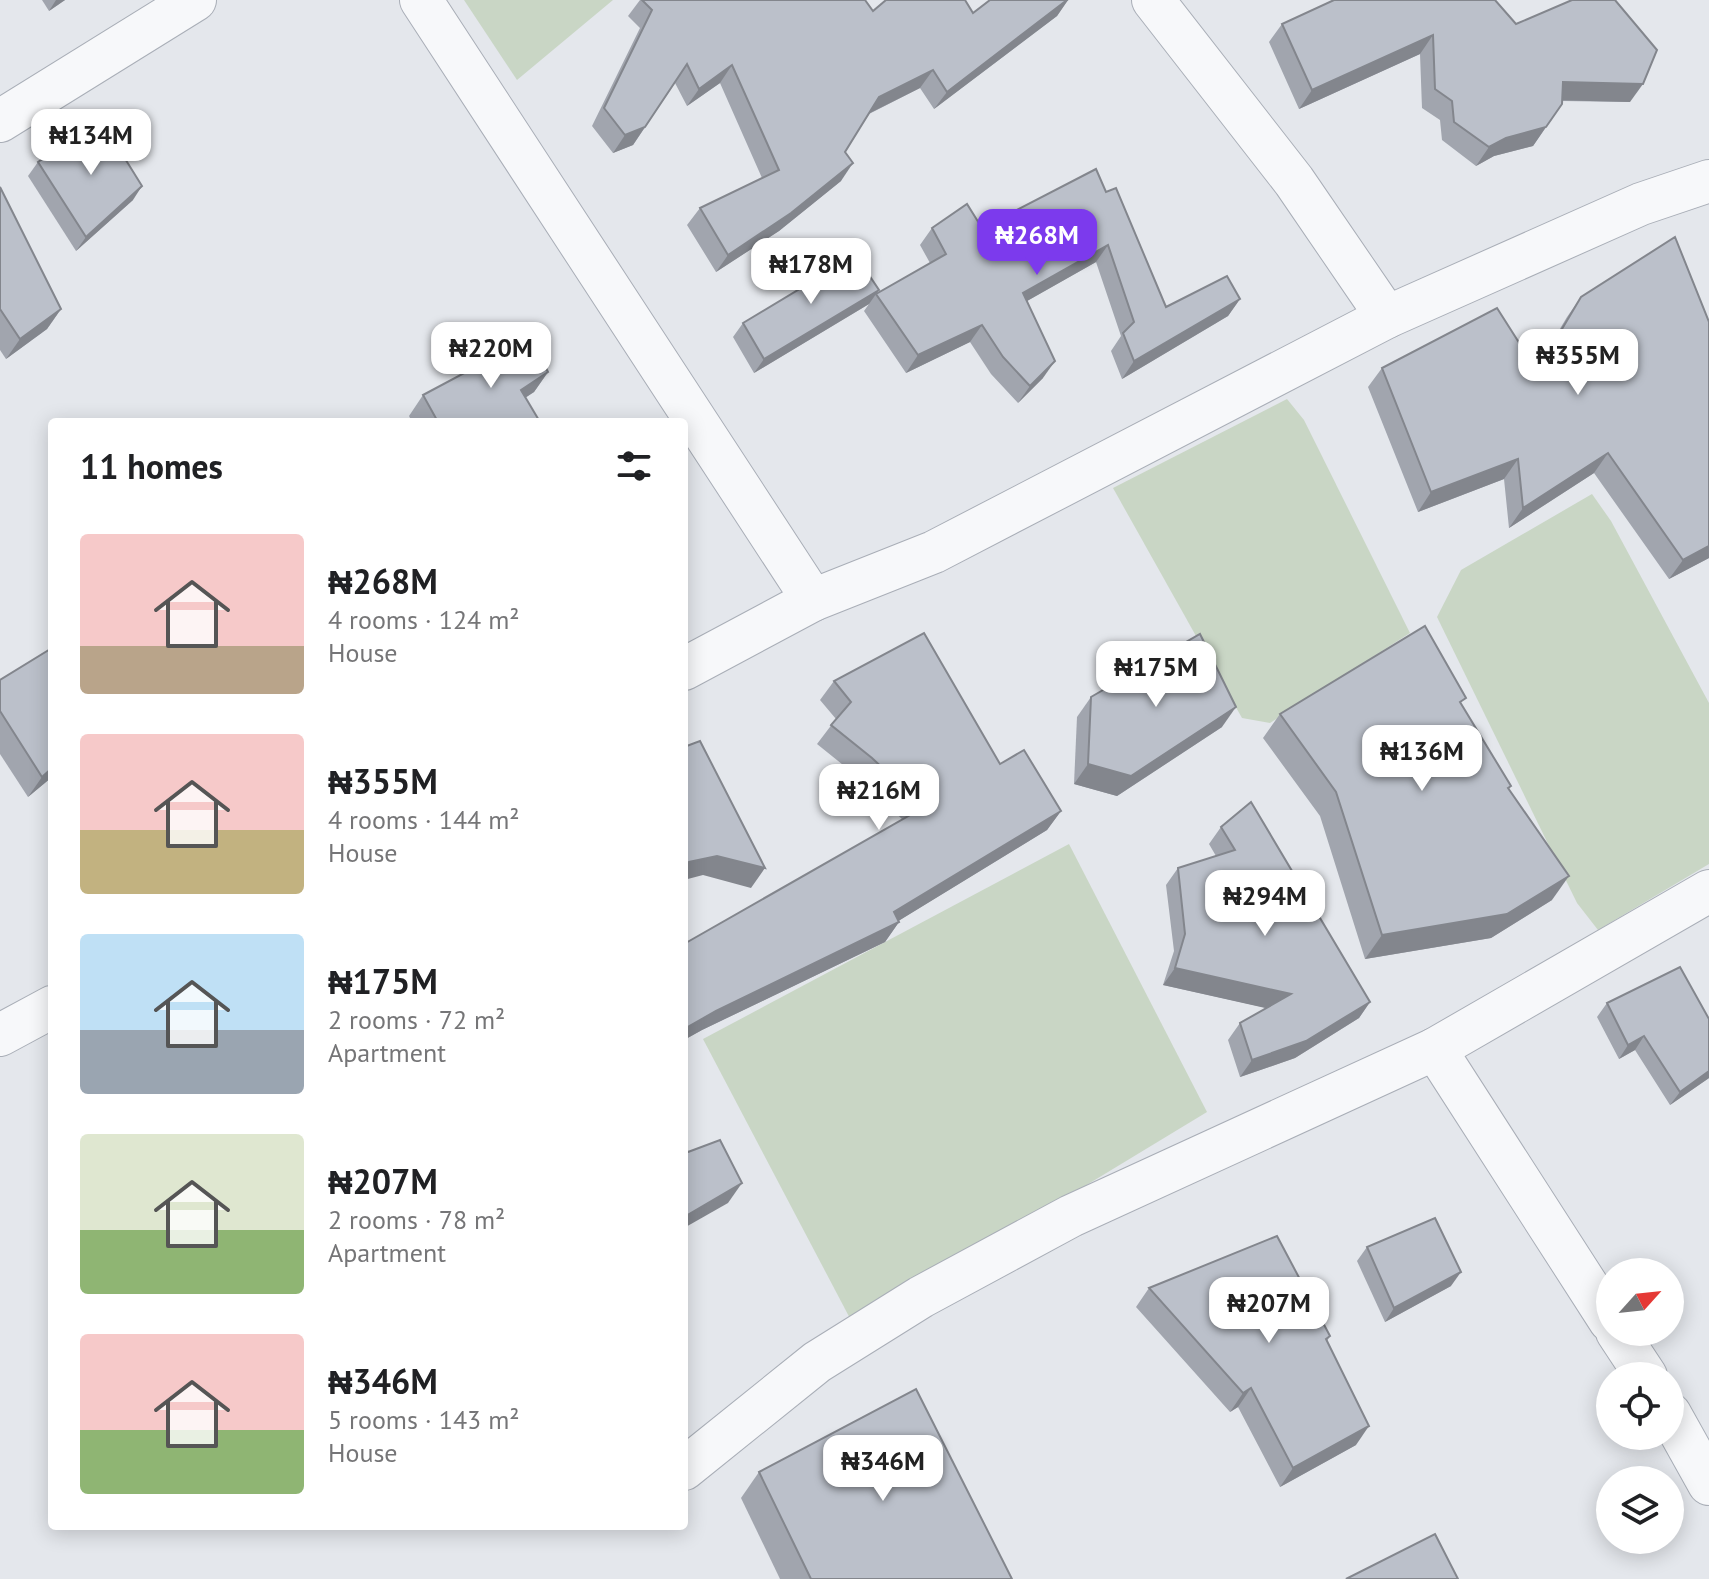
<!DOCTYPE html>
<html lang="en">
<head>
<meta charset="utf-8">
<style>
  body { margin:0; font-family:"PT Sans",sans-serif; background:#f2f2f2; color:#202124; height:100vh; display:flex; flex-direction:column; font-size:30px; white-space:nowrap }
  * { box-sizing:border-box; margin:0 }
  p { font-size:26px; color:#757577 }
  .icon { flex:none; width:44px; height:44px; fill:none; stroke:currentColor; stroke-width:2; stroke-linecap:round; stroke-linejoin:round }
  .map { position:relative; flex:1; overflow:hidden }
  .details { position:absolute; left:48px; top:418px; width:640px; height:1112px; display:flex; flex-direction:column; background:#fff; border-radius:8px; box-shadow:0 4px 20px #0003 }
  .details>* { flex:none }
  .needle { width:52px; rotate:63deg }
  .tools { position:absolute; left:1596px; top:1258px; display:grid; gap:16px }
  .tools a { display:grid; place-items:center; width:88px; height:88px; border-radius:50%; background:#fff; box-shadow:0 4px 20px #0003; font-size:40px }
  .price { position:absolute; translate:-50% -68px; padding:0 18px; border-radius:16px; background:#fff; color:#222; font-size:26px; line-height:52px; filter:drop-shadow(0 2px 4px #0008) }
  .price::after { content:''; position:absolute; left:50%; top:48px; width:24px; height:18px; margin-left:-12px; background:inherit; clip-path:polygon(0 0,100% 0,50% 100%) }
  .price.active { background:#7c3aed; color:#fff }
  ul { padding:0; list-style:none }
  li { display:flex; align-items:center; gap:24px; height:200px; padding:0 32px }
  li span { display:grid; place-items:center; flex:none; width:224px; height:160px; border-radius:8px; color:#555 }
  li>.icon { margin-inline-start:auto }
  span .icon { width:96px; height:96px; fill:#fffc; stroke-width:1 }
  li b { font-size:34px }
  h2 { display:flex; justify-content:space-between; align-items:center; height:96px; padding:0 32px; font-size:34px }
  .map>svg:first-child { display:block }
  .green { fill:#c9d6c5 }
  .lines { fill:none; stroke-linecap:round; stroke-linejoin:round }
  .minor-casing { stroke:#a9aeb7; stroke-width:44 }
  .minor { stroke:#f7f8fa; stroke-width:42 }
  .wall { fill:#a1a5ae }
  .shaded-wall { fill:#83868d }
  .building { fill:#bbc0ca; stroke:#83868d; stroke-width:2 }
</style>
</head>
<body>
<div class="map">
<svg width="1709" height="1579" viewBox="0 0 1709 1579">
  <rect width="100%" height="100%" fill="#e4e7ec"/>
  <g class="green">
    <polygon points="464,0 613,0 517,80"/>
    <polygon points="1287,399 1304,420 1410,633 1270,723 1242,718 1113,488"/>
    <polygon points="1592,494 1611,521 1709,703 1709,864 1598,930 1577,903 1437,617 1461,570"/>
    <polygon points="1069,844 1207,1112 854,1326 703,1039"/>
  </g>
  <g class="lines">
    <defs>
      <g id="minor">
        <polyline points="421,0 813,600 934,552 1387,317 1641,204 1709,181"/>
        <polyline points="1153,0 1294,181 1387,317"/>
        <polyline points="0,121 195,0"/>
        <polyline points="684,669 813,600"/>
        <polyline points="0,1035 52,1007"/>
        <polyline points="1435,1049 1709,891"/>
        <polyline points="1617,1332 1646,1376"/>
        <polyline points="1670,1414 1709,1484"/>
        <polyline points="684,1469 817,1362 921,1297 1071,1216 1435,1049 1610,1321"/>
      </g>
    </defs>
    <use href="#minor" class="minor-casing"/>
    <use href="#minor" class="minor"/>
  </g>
  <g class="wall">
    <polygon points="42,0 65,0 49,11"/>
    <polygon points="640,0 865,0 873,11 973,13 1068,0 1057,16 934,109 920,88 869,114 845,152 841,181 779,231 716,272 687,225 700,208 762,178 720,83 687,106 675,83 633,145 613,153 592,126 640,28 628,16"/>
    <polygon points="1282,24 1516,24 1630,102 1562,101 1562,104 1533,146 1494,156 1476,166 1442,140 1440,120 1422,108 1420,54 1299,109 1269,42"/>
    <polygon points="38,162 133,200 76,251 28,176"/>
    <polygon points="0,187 61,309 47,329 6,359 0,350"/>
    <polygon points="1106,192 1166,307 1240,299 1228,316 1122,379 1111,351 1121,336 1096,262 1027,301 1043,378 1018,403 991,374 970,342 906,373 864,311 869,304 754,373 733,337 743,323 811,283 815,277 879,290 876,294 930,263 920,245 932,228 982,228"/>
    <polygon points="1581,297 1709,558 1669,579 1594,473 1509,528 1504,479 1418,512 1368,387 1382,368 1536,369 1567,317"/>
    <polygon points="548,372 534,392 525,398 540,422 412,422 409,416 423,395"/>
    <polygon points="0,680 52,777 28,797 0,754"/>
    <polygon points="834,681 1000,764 1061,811 1047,830 898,921 899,922 885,942 702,1030 684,1040 684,944 903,820 858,777 817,744 836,719 820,700"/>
    <polygon points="1091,697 1222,727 1117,796 1074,784 1077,717"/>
    <polygon points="1461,705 1511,786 1509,789 1552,900 1491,938 1365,959 1320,816 1263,738 1280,714"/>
    <polygon points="1221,827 1370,1002 1359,1018 1295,1058 1240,1077 1228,1040 1240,1023 1267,1008 1163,985 1174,951 1166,885 1178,868 1216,856 1209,844"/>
    <polygon points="1607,1003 1709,1078 1670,1105 1635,1050 1619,1059 1597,1017"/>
    <polygon points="1367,1247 1451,1286 1385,1322 1357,1261"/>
    <polygon points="1149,1288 1330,1336 1327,1341 1356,1445 1280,1487 1238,1407 1230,1412 1136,1307"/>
    <polygon points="759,1472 1012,1579 780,1579 741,1498"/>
  </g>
  <g class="shaded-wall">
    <polygon points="56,0 65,0 49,11"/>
    <polygon points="1067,0 1068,0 1057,16 934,109 947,92"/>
    <polygon points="1433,35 1420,54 1299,109 1312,90"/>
    <polygon points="732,65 720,83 687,106 699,89"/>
    <polygon points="933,70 920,88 866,115 879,97"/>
    <polygon points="1563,82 1643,84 1630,102 1550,100"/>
    <polygon points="645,127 633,145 613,153 625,135"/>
    <polygon points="1546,127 1533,146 1494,156 1476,166 1489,147 1506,138"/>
    <polygon points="853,163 841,181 779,231 716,272 728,255"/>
    <polygon points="142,186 133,200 76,251 86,237"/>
    <polygon points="1108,245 1096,262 1011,310 1023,293"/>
    <polygon points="879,290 869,304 754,373 764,359"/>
    <polygon points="1240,299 1228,316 1122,379 1134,361"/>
    <polygon points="61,309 47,329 6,359 20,339"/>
    <polygon points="982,325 970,342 906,373 918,355"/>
    <polygon points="1055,361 1043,378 1018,403 1030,386"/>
    <polygon points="548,372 534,392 506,410 521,390"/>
    <polygon points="1608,453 1594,473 1509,528 1523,508"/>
    <polygon points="1518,459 1504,479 1418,512 1431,492"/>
    <polygon points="1709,546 1709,558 1669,579 1683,560"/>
    <polygon points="1236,707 1222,727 1117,796 1074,784 1088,764"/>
    <polygon points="52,768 52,777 28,797 42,777"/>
    <polygon points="1061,811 1047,830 887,928 899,922 885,942 702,1030 684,1040 684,1029 894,912"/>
    <polygon points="717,856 765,868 751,888 703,875 684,880 684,867 689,862"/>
    <polygon points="1569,876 1552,900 1491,938 1365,959 1382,935"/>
    <polygon points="1175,968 1291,994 1279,1011 1163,985"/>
    <polygon points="1370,1002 1359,1018 1295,1058 1240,1077 1252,1060"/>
    <polygon points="1644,1036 1635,1050 1619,1059 1628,1045"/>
    <polygon points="1709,1071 1709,1078 1670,1105 1680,1092"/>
    <polygon points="742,1183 728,1203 684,1228 684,1217"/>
    <polygon points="1461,1272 1451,1286 1385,1322 1394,1308"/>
    <polygon points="1251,1388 1238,1407 1230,1412 1243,1393"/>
    <polygon points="1369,1426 1356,1445 1280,1487 1293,1468"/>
  </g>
  <g class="building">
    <polygon points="642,0 865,0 873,11 886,0 965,0 973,13 990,0 1067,0 947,92 933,70 879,97 845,152 853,163 791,213 728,255 700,208 779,170 732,65 699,89 687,64 645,127 625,135 604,108 652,10"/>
    <polygon points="1334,0 1495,0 1516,24 1572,0 1615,0 1657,50 1643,84 1563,82 1562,104 1546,127 1506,138 1489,147 1454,122 1452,101 1435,89 1433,35 1312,90 1282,24"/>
    <polygon points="101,120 142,186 86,237 38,162"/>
    <polygon points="1096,169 1106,192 1116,188 1166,307 1227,276 1240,299 1134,361 1123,333 1134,322 1108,245 1023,293 1055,361 1030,386 1003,357 982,325 918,355 876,294 946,254 932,228 967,204 982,228"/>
    <polygon points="0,187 61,309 20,339 0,309"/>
    <polygon points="1675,237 1709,322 1709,546 1683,560 1608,453 1523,508 1518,459 1431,492 1382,368 1497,308 1537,371 1581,297"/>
    <polygon points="853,251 879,290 764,359 743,323 816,279 815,277"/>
    <polygon points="530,338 548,372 521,390 540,422 438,422 423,395"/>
    <polygon points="1425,626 1466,698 1460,702 1511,786 1508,788 1569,876 1507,914 1382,935 1336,792 1280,714"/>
    <polygon points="924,633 1000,764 1024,750 1061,811 894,912 899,922 716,1011 684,1029 684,944 924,807 872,758 831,725 851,702 834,681"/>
    <polygon points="1200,634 1236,707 1131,776 1088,764 1091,697"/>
    <polygon points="52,648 52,768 42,777 0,711 0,680"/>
    <polygon points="700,741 765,868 717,856 689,862 684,867 684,747"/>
    <polygon points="1251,802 1370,1002 1306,1041 1252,1060 1240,1023 1291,994 1175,968 1185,934 1178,868 1235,850 1221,827"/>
    <polygon points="1680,967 1709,1019 1709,1071 1680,1092 1644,1036 1628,1045 1607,1003"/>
    <polygon points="720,1140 742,1183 684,1217 684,1148 688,1152"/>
    <polygon points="1435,1218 1461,1272 1394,1308 1367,1247"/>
    <polygon points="1277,1236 1330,1336 1326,1339 1369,1426 1293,1468 1251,1388 1243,1393 1149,1288"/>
    <polygon points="916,1389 1012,1579 811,1579 759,1472"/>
    <polygon points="1435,1534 1458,1579 1346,1579"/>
  </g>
</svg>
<div class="tools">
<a><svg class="needle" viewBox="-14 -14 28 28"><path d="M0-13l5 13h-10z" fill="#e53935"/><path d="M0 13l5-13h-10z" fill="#757577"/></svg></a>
<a><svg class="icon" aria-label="locate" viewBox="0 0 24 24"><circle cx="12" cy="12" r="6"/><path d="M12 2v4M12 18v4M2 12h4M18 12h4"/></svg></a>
<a><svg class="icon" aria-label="layers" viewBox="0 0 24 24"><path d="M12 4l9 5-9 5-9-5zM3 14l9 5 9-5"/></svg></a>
</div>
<b class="price" style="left:91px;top:177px">₦134M</b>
<b class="price active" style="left:1037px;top:277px">₦268M</b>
<b class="price" style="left:811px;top:306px">₦178M</b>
<b class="price" style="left:491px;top:390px">₦220M</b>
<b class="price" style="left:1578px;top:397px">₦355M</b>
<b class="price" style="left:1156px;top:709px">₦175M</b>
<b class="price" style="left:1422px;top:793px">₦136M</b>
<b class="price" style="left:879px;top:832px">₦216M</b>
<b class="price" style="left:1265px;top:938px">₦294M</b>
<b class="price" style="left:1269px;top:1345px">₦207M</b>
<b class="price" style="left:883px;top:1503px">₦346M</b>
<section class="details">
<h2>11 homes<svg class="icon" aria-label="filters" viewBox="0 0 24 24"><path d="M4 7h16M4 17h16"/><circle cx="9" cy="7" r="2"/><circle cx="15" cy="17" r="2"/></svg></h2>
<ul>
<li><span style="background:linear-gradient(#f6c9c9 70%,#b9a48a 0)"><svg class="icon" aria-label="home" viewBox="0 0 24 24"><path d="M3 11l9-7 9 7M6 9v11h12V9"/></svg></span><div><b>₦268M</b><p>4 rooms · 124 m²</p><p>House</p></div></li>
<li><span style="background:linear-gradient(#f6c9c9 60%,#c2b280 0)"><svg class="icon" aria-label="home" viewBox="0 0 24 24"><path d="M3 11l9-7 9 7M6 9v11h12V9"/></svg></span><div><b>₦355M</b><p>4 rooms · 144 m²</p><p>House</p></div></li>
<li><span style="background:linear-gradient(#bfe0f5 60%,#9aa5b1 0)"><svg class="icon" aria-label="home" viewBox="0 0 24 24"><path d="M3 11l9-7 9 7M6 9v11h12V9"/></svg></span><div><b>₦175M</b><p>2 rooms · 72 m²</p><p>Apartment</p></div></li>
<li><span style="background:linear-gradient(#dfe7d0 60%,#8fb573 0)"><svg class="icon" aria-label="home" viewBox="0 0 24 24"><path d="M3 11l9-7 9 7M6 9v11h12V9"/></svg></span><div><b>₦207M</b><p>2 rooms · 78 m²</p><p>Apartment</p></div></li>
<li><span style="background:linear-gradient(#f6c9c9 60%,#8fb573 0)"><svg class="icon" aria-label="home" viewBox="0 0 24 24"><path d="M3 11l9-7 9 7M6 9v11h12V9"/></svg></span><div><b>₦346M</b><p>5 rooms · 143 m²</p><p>House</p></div></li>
</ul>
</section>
</div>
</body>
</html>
